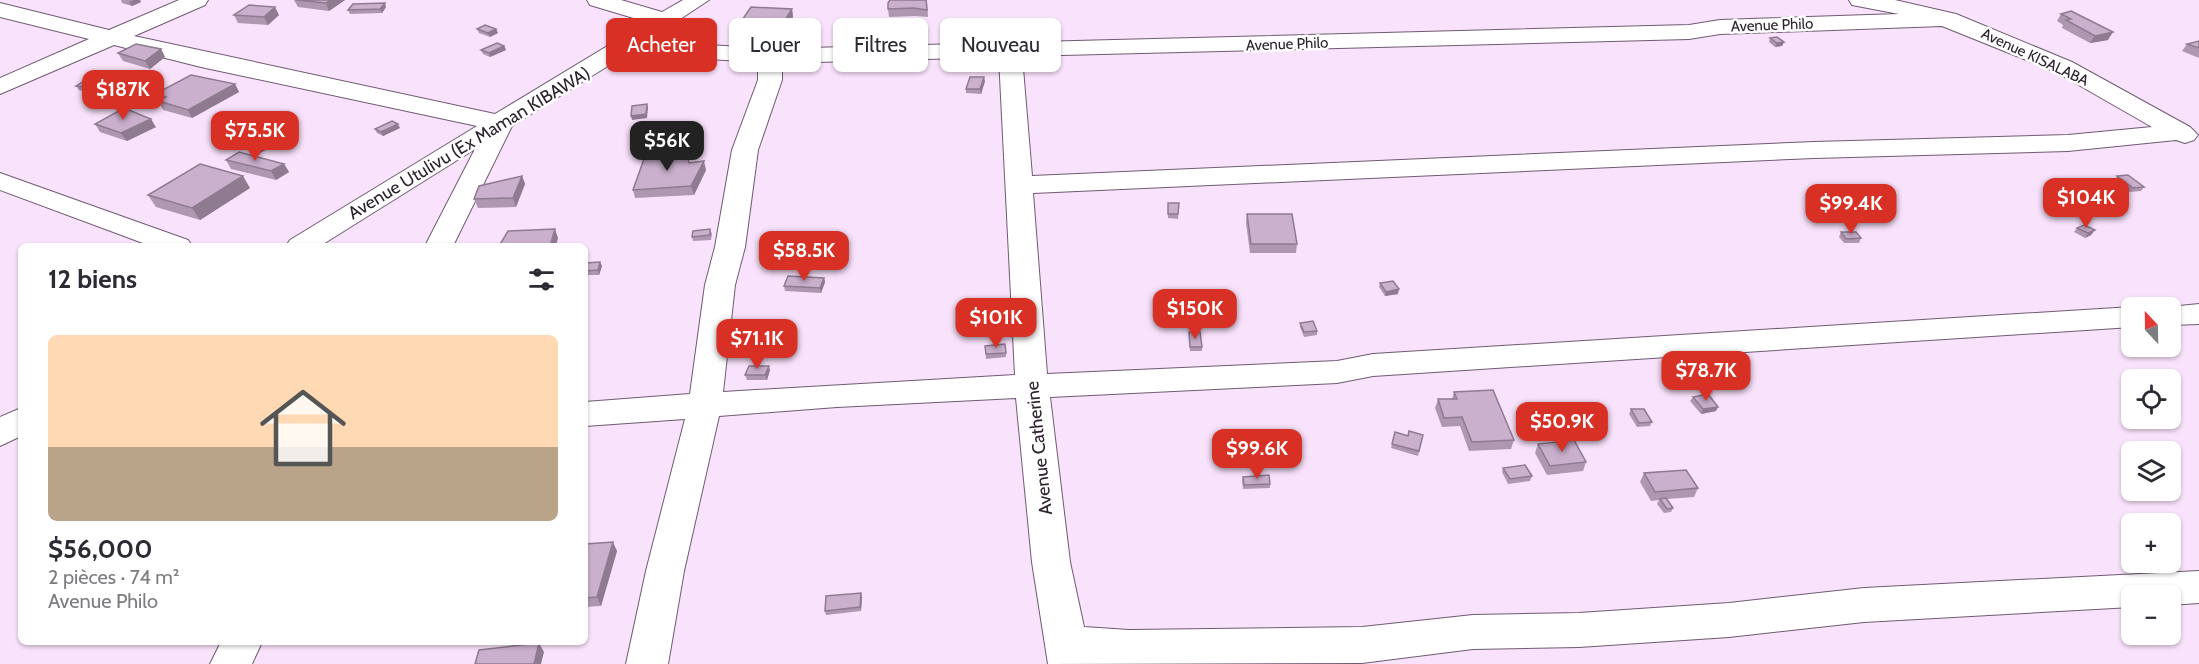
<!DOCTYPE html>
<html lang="fr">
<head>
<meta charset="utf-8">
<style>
  body { margin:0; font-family:Cabin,sans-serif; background:#f7f7f7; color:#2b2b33; height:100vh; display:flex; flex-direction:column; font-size:22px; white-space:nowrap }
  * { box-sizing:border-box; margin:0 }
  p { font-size:20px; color:#7c7c81 }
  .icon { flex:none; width:33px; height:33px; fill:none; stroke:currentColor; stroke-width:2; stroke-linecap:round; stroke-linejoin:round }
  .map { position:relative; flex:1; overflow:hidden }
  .side { position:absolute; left:18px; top:243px; width:570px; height:402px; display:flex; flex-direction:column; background:#fff; border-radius:9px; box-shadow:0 2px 4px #0004 }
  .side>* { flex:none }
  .top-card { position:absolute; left:606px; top:18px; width:570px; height:54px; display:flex; gap:12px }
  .needle { width:39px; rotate:338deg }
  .controls { position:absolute; left:2121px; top:297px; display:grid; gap:12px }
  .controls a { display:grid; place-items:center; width:60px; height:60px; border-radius:9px; background:#fff; box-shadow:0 2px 4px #0004; font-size:30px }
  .price { position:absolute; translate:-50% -51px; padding:0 14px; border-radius:12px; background:#d93025; color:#fff; font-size:20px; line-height:39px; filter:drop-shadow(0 2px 3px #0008) }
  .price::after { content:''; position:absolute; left:50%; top:36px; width:18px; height:14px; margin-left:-9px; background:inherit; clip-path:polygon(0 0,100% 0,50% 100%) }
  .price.current { background:#222; color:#fff }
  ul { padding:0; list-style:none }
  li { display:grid; align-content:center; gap:12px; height:318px; padding:0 30px }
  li+li { border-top:2px solid #e1e1e2 }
  li span { display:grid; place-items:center; height:186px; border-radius:9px; color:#555 }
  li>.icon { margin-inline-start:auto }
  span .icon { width:108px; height:108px; fill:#fffc; stroke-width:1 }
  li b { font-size:26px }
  h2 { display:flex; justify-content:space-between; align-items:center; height:72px; padding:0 30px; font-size:26px }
  .tag { padding:0 21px; border-radius:9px; background:#fff; box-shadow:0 2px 4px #0004; font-size:21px; line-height:54px }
  .tag.current { background:#d93025; color:#fff }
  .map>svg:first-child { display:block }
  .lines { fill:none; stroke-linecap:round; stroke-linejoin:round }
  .minor-casing { stroke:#6f5b71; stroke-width:2 }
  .minor { fill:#fff; fill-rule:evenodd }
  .wall { fill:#af97b1 }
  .shaded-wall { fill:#8e7b90 }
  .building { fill:#cbb0ce; stroke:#8e7b90; stroke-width:1.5 }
  .labels { text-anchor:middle; stroke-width:5; stroke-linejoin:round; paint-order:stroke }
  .far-street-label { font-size:15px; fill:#2c232d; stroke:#fff }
  .street-label { font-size:18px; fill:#2c232d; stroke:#fff }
</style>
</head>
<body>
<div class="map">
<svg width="2199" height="664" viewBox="0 0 2199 664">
  <rect width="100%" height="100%" fill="#f9e2fb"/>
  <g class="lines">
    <defs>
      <g id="minor">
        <path d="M179 0H208L205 5 134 36 495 114 647 22 590 5 587 0H621L662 12 683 0H709L647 41 770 49 1689 25 1720 20 1899 14 1852 5 1849 0H1895L1956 14 2072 62 2190 127 2198 135 2194 140 2185 143 2176 140 2068 151 1814 158 1033 193 1047 374 1337 361 1373 354 2132 307 2135 308H2132V327L1373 376 1337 383 1050 397 1070 562 1084 627 1129 630 1362 627 1473 615 1579 613 1729 603 1864 588 2199 571V603L2170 605V596H2132V607L1864 622 1729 637 1579 647 1473 649 1362 663 1048 664 1032 562 1016 398 837 407 719 416 684 571 668 664H626L646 571 685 419 585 426V402L690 394 705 285 715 247 732 150 758 80V62L627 54 512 126 453 246H425L475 149 320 246H286L290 240 477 126 201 67 114 45 0 94V78L89 39 0 17V3L109 30ZM1942 26 2056 72 2152 127 2068 135 1814 142 1032 176 1022 56 1689 39 1720 34ZM999 57 1015 375 723 392 735 285 745 247 758 150 782 80V63Z"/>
        <polygon points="0,173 188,240 192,246 151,246 0,190"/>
        <polygon points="2199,304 2199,324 2170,325 2170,308 2160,308"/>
        <polygon points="21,408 21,436 0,446 0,417"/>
        <polygon points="221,642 262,642 252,664 210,664"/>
      </g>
    </defs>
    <use href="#minor" class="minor-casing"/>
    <use href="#minor" class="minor"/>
  </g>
  <g class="wall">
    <polygon points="121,0 140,0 141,2 132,6 122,3"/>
    <polygon points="294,0 345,0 329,11 298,7"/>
    <polygon points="927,0 928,17 915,16 889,17 888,9"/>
    <polygon points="386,7 382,13 350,14 348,10"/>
    <polygon points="792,9 793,17 786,27 778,27 772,34 740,33 738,26"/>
    <polygon points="2061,14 2108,40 2090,43 2062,28 2063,25 2057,21"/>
    <polygon points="234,15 279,15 268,25 238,23"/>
    <polygon points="477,29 496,29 498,33 490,37 479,33"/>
    <polygon points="1770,38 1784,42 1782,46 1775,47 1769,42"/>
    <polygon points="2199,41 2199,58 2182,51 2187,44"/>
    <polygon points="504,46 506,50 490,57 483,54 481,50"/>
    <polygon points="161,49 165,57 150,69 123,61 118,53"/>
    <polygon points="985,81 981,94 966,93 966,89"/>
    <polygon points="92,83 95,87 87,92 79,90 76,86"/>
    <polygon points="235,84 239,92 192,118 163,110 155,94"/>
    <polygon points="95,124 156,127 127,141 100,132"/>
    <polygon points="400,128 383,136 377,133 375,129"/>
    <polygon points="238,142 268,142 271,147 260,153 240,147"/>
    <polygon points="226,160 284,164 289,172 276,180 231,169"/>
    <polygon points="690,163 706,170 694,195 635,198 633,190"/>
    <polygon points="522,176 525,184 516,207 478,208 474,199"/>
    <polygon points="2117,176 2144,187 2141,191 2130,192 2114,181"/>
    <polygon points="250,188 200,220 156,207 148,195"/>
    <polygon points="1168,203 1179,203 1178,219 1168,218"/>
    <polygon points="1247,214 1297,244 1296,253 1250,253 1246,223"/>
    <polygon points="2077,228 2095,230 2091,235 2085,238 2074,232"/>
    <polygon points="710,229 712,234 711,240 693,241 692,237"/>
    <polygon points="1841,232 1861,238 1859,243 1844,243 1839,237"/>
    <polygon points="600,262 602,266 599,275 585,275 585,263"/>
    <polygon points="824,278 825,282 821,293 785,291 784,286"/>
    <polygon points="1380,283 1398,294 1385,296 1379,287"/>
    <polygon points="1300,323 1317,331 1317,335 1304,337 1300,327"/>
    <polygon points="1189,332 1202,347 1202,351 1190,351"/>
    <polygon points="1005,344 1006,357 986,359 985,346"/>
    <polygon points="770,370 767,380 747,380 745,375"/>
    <polygon points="1454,392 1514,440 1511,449 1469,451 1460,426 1442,427 1435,408 1438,399 1452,399"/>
    <polygon points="1693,397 1716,411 1701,414 1690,401"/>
    <polygon points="1631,409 1652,422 1650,426 1637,427 1629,414"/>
    <polygon points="1395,432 1408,436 1423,435 1418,456 1391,448"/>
    <polygon points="1538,444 1586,462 1583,471 1547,475 1535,453"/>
    <polygon points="1503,468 1532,476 1530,481 1508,484 1502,472"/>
    <polygon points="1644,473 1698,488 1694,497 1667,499 1673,508 1671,512 1664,513 1657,504 1659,500 1651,501 1640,482"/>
    <polygon points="1243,477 1270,484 1270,488 1243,489 1242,481"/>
    <polygon points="585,544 617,551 601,606 585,607"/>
    <polygon points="862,597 861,611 826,615 825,611"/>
  </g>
  <g class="shaded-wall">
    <polygon points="134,0 140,0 141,2 132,6 129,2"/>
    <polygon points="331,0 345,0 329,11 326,3"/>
    <polygon points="385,3 386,7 382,13 380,9"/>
    <polygon points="275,7 279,15 268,25 264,17"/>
    <polygon points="792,9 793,17 786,27 785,20"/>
    <polygon points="776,19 778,27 772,34 770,27"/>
    <polygon points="496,29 498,33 490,37 488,33"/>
    <polygon points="2113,32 2108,40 2090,43 2095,36"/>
    <polygon points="1784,42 1782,46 1775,47 1777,43"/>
    <polygon points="504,46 506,50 490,57 489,53"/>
    <polygon points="161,49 165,57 150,69 145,61"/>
    <polygon points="984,77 985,81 981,94 980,89"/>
    <polygon points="92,83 95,87 87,92 84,87"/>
    <polygon points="235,84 239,92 192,118 188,110"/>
    <polygon points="647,104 648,108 647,118 632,120 631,116"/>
    <polygon points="151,119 156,127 127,141 121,133"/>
    <polygon points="398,124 400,128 383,136 381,132"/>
    <polygon points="268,142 271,147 260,153 258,148"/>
    <polygon points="704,161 706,170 694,195 691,186"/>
    <polygon points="284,164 289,172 276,180 271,171"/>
    <polygon points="243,176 250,188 200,220 192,208"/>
    <polygon points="522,176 525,184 516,207 513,198"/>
    <polygon points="555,229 558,238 556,246 550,246"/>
    <polygon points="2095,230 2091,235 2085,238 2088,233"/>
    <polygon points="600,262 602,266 599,275 598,270"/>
    <polygon points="824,278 825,282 821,293 820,288"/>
    <polygon points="1399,289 1398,294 1385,296 1386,292"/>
    <polygon points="769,366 770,370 767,380 765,375"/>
    <polygon points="1718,407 1716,411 1701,414 1703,409"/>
    <polygon points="613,542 617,551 601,606 597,597"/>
    <polygon points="861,593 862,597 861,611 860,607"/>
    <polygon points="539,643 544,652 541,664 534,664"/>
  </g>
  <g class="building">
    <polygon points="296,0 331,0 326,3"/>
    <polygon points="890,0 926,0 927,10 914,8 888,9 888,3"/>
    <polygon points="385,3 380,9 348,10 353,4"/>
    <polygon points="249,5 275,7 264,17 234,15"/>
    <polygon points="751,7 792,9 785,20 776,19 770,27 738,26"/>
    <polygon points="2071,11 2113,32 2095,36 2066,20 2071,19 2061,14"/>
    <polygon points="485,25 496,29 488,33 477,29"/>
    <polygon points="1777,37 1784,42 1777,43 1770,38"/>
    <polygon points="2199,41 2199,48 2187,44"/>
    <polygon points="497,43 504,46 489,53 481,50"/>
    <polygon points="136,44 161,49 145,61 118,53"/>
    <polygon points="191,75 235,84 188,110 159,101 166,97 155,94"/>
    <polygon points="970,77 984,77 980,89 966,89"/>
    <polygon points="84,81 92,83 84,87 76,86"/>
    <polygon points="647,104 646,114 631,116 632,106"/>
    <polygon points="124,108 151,119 121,133 95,124"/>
    <polygon points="392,121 398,124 381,132 375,129"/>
    <polygon points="248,136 268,142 258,148 238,142"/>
    <polygon points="239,152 284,164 271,171 226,160"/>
    <polygon points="687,154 689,163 704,161 691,186 633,190 645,156"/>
    <polygon points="200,164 243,176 192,208 148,195"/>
    <polygon points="2128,175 2144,187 2133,188 2117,176"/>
    <polygon points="522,176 513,198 474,199 479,186"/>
    <polygon points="1168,203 1179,203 1178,214 1168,214"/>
    <polygon points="1247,214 1292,214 1297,244 1251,244"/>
    <polygon points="2084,225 2095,230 2088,233 2077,228"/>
    <polygon points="555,229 550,246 499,246 508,231"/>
    <polygon points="710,229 710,235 692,237 693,231"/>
    <polygon points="1841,232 1856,232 1861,238 1846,239"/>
    <polygon points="600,262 598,270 585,271 585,263"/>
    <polygon points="788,276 824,278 820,288 784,286"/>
    <polygon points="1393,281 1399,289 1386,292 1380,283"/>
    <polygon points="1313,321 1317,331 1304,332 1300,323"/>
    <polygon points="1189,332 1200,332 1202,347 1190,347"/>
    <polygon points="1005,344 1006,353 986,354 985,346"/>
    <polygon points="749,366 769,366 765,375 745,375"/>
    <polygon points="1493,390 1514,440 1472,442 1462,417 1444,418 1438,399 1457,399 1454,392"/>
    <polygon points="1708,394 1718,407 1703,409 1693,397"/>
    <polygon points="1631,409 1644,409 1652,422 1639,423"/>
    <polygon points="1409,431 1423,435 1419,451 1392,444 1395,432 1408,436"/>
    <polygon points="1574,440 1586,462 1550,466 1538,444"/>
    <polygon points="1525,465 1532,476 1510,479 1503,468"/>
    <polygon points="1686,470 1698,488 1655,492 1644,473"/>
    <polygon points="1269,475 1270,484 1244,485 1243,477"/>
    <polygon points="1666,498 1673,508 1667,509 1660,499"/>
    <polygon points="613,542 597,597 585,598 585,544"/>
    <polygon points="861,593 860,607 825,611 826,596"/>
    <polygon points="539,643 534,664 475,664 479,650"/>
  </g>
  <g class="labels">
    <g class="far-street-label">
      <text transform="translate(1772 25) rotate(-2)" y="5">Avenue Philo</text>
      <text transform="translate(1287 44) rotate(-2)" y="5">Avenue Philo</text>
      <text transform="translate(2035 57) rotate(25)" y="5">Avenue KISALABA</text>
    </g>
    <g class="street-label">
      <text transform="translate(469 143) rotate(-31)" y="6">Avenue Utulivu (Ex Maman KIBAWA)</text>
      <text transform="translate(1039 448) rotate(-96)" y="6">Avenue Catherine</text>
    </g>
  </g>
</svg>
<div class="controls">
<a><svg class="needle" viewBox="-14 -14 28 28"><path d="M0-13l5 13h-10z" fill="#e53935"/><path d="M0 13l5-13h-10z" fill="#7c7c81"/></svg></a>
<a><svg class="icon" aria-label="locate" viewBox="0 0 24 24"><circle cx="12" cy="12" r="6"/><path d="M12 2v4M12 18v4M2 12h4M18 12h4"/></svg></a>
<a><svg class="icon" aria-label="layers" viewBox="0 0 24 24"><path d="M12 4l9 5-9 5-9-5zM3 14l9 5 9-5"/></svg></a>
<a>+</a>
<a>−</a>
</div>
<b class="price" style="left:123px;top:121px">$187K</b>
<b class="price" style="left:255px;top:162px">$75.5K</b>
<b class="price current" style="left:667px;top:172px">$56K</b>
<b class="price" style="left:2086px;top:229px">$104K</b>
<b class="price" style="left:1851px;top:235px">$99.4K</b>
<b class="price" style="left:804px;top:282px">$58.5K</b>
<b class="price" style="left:1195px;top:340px">$150K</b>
<b class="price" style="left:996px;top:349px">$101K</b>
<b class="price" style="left:757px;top:370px">$71.1K</b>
<b class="price" style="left:1706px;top:402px">$78.7K</b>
<b class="price" style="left:1562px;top:453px">$50.9K</b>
<b class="price" style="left:1257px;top:480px">$99.6K</b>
<div class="top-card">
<a class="tag current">Acheter</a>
<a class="tag">Louer</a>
<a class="tag">Filtres</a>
<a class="tag">Nouveau</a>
</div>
<section class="side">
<h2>12 biens<svg class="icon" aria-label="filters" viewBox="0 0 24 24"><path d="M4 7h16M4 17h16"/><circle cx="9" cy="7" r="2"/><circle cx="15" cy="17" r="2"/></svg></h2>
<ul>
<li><span style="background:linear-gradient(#ffd9b3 60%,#b9a48a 0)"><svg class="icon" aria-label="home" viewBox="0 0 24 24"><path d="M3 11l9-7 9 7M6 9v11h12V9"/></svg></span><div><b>$56,000</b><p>2 pièces · 74 m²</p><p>Avenue Philo</p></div></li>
</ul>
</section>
</div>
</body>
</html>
